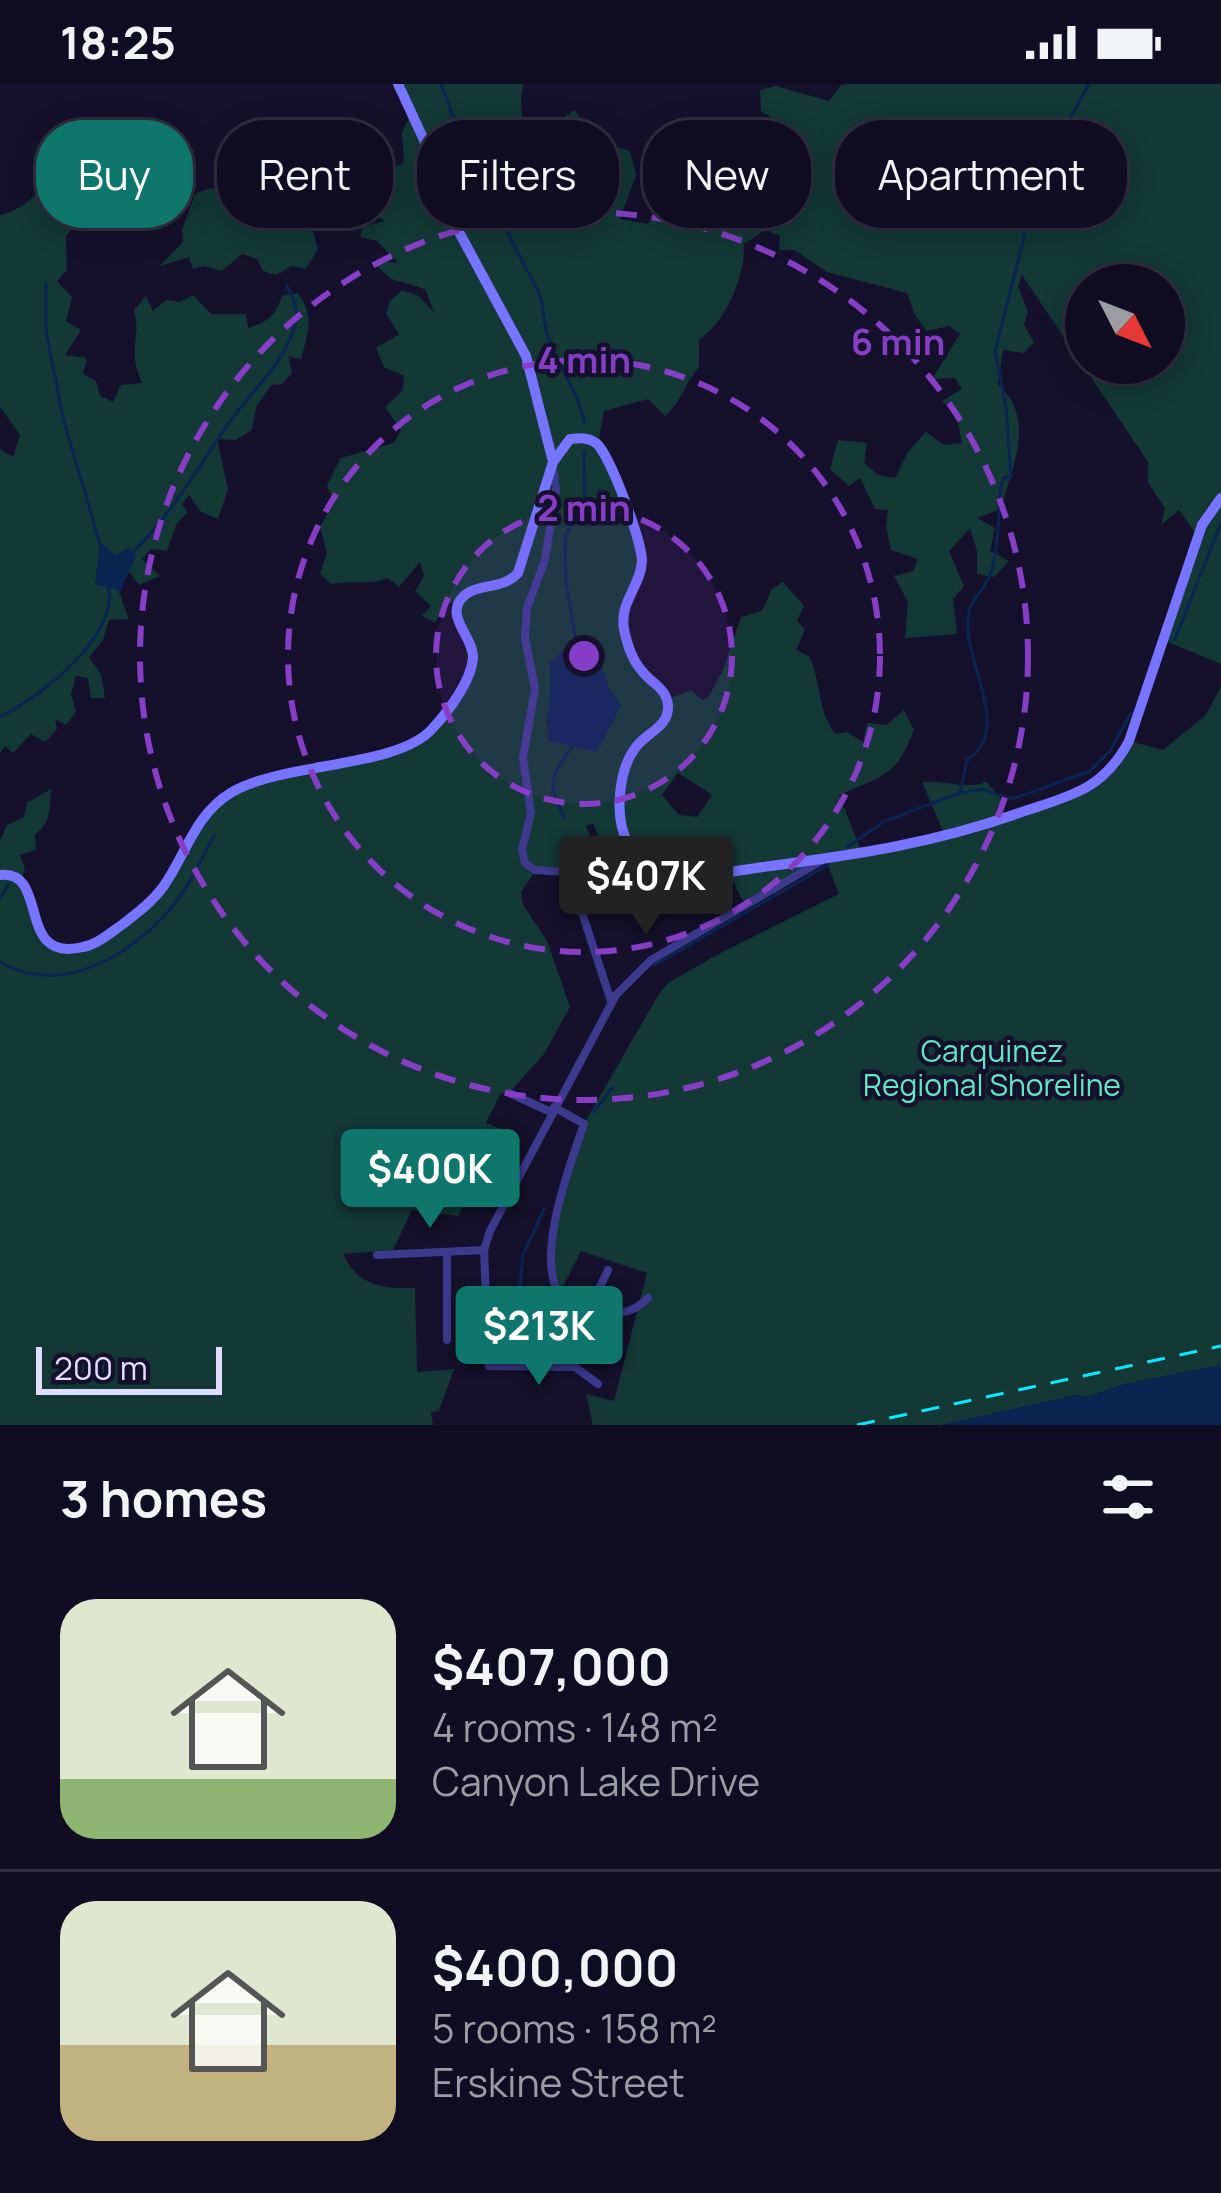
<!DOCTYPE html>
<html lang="en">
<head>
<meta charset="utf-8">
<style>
  body { margin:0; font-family:Manrope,sans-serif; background:#1e1b2f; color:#f1f3f6; height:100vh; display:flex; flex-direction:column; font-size:45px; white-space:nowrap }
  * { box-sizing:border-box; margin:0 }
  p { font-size:39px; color:#9c9ca5 }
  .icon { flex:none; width:66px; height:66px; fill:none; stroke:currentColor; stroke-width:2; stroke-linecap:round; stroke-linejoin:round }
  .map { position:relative; height:1341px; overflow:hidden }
  .drawer { display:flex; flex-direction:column; background:#100d22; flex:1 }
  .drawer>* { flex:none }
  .top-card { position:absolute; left:36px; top:36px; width:1149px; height:108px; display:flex; gap:24px }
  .needle { width:78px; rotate:132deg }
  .buttons { position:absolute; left:1065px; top:180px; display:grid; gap:24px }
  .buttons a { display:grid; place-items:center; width:120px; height:120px; border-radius:50%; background:#100d22; box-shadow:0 6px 30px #0003,0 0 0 3px #302d40; font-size:60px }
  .scale { position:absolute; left:36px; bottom:30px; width:186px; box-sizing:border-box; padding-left:12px; border:6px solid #e1ddff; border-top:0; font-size:33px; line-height:42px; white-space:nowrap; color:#e1ddff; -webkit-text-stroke:9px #15112d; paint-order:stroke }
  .price { position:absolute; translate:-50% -102px; padding:0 27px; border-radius:12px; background:#0f766e; color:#fff; font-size:39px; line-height:78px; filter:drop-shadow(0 3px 6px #0008) }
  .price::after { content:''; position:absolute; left:50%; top:72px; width:36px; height:27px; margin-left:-18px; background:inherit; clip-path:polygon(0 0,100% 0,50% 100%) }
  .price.on { background:#222; color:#fff }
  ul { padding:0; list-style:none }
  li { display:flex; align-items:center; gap:36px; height:300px; padding:0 60px }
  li+li { border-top:3px solid #302d40 }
  li span { display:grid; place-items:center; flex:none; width:336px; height:240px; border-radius:36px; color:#555 }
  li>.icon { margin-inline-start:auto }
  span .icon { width:144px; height:144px; fill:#fffc; stroke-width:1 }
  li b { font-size:51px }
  h2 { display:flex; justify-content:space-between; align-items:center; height:144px; padding:0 60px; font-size:51px }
  .pill { padding:0 42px; border-radius:48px; background:#100d22; box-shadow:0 6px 30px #0003,0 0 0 3px #302d40; font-size:42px; line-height:108px }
  .pill.on { background:#0f766e; color:#fff }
  .status { display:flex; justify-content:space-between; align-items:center; height:84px; padding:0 60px; background:#100d22; direction:ltr }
  .status svg { height:33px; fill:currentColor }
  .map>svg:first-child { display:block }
  .green { fill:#133836; fill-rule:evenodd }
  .water { fill:#0b2552 }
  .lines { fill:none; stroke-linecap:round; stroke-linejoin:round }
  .stream { stroke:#0b2552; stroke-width:3 }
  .street { stroke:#3d3a8e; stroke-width:8 }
  .secondary { stroke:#7774ff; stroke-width:10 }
  .rail { stroke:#09e8ff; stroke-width:3; stroke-dasharray:18 15; stroke-linecap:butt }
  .ring { fill:none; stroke:#853ec5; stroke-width:6; stroke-dasharray:21 15 }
  .labels { text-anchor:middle; stroke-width:9; stroke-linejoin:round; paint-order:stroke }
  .park-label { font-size:30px; fill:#62e6c4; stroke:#15112d }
  .centre { fill:#853ec5; stroke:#15112d; stroke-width:6 }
  .ring-label { font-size:36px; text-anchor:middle; font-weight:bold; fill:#853ec5; stroke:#15112d; stroke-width:9; stroke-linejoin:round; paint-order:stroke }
</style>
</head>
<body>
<div class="status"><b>18:25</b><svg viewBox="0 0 49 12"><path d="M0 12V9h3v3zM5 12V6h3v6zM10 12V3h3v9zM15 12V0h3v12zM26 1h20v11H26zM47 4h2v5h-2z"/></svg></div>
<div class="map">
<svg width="1221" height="1341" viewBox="0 0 1221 1341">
  <rect width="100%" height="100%" fill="#15112d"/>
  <g class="green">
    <path d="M398 0H524C519 10 521 36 526 47L540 52 574 26 596 54 608 51 612 62 630 67 636 91 620 135 648 140 670 98 660 78 664 63 678 65 681 49 694 34H740L770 69 782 58 780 39 761 27 760 6 776 2 829 17 841 1 848 0H1221V580L1163 556 1198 453 1179 426 1161 441 1165 424 1148 399V378L1022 191 1018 202 1028 228 1024 241 1034 258 1024 269 1003 266 998 300C1037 337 1012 381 1001 425L977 434 995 444 990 467 1009 477 994 493 977 490V467L970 444 949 467 964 502 953 515 957 550 905 554 908 518 894 492 913 487 918 475 891 466 886 442 888 426 875 425 860 394 849 402 830 385 838 356 867 359 864 379 878 391 895 394 908 368 926 348 944 361 962 359 956 329 942 317 962 305 955 294 932 295 960 250 949 242 926 247 914 229 907 209 827 188 794 166H779L780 152 765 146 744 160C745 194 726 237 699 256V283C684 300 681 319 665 332L648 315 604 327 598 360 642 471 627 515 631 568 667 616 691 606 702 616 708 614 723 586 741 533 762 527 772 505 783 498 804 522 797 537 805 545 796 566 809 572C822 600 817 625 835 650L847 648 863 658 867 639 887 641 904 626 914 646C896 693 882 692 839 711L862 769 946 754 922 698C943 696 968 706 986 698L1000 713 1005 733 1090 701 1129 657 1163 666 1206 631 1221 602V1281L1125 1300 1088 1313 1076 1311 942 1341H593L586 1310 614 1317 647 1189 581 1167 559 1210 552 1191V1156L584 1040 657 913 668 899 715 872 839 810 826 776 745 821 733 798 655 832C607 814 611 781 593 739L586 742 612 806 578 819 565 789 536 786 521 808 523 821 547 857 570 923 544 970 509 1009H501L486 1039 506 1047 458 1132 412 1126 393 1166 343 1170C357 1202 384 1205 415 1204L417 1288 454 1285 439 1327 431 1328 433 1341H0V756L7 741 24 733 27 719 51 705C50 723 51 740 35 750L36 766 20 771 25 785 21 795 48 857 80 864 156 812 186 759 230 709 395 666 428 650 471 582 457 533 460 514 444 523 435 539 422 532 431 522 415 507 424 492 420 478 399 503 388 494C368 502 353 496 331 500L320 490 327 469 320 443 334 418 327 401 341 374 394 359 401 346 385 323 403 306 404 292 384 283 376 264 399 250 386 230 390 217 402 206 419 212 434 228 425 205 391 195 377 182 382 177 398 179 377 157 360 153 363 143 384 137 355 115 344 94 353 73 369 92 375 77 391 86 404 78 402 48 412 29ZM1086 201H1164V279H1086ZM595 565 610 607 621 622 546 640 554 604ZM678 689 712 711 697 733 679 731 662 711Z"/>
    <path d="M81 84 73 125 77 138 66 152 67 186 57 197 72 213 66 237 81 246 65 271 87 274 83 290 96 297 100 312 113 318 121 301 142 299C126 262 142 258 134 226L146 212 153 227 166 216 180 218 193 211 211 230H246L248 244C268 238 275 232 282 212L298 209C315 233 308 248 301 275L289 273 292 289 282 300 271 301 256 323 252 346 236 356 217 355 228 405 218 435 201 428 189 411 182 420 187 428 176 441 167 467 151 465 142 475 160 492 139 501 129 488 108 479 129 535 109 536 103 556 89 573 101 590 105 614H91L88 594 76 592 71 610 76 628 66 641 55 635 57 645 45 658 31 650 13 669 5 662 0 669V365L13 373 20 351 0 323V131C24 126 42 106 56 87Z"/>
    <path d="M267 100 287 107 284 130 298 145 313 148 318 165 306 185 292 182 276 191 263 187 257 175 242 170 222 187 204 182 193 185 189 173 160 182 183 158 182 146 195 110C224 96 239 109 267 100Z"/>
  </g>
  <g class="water">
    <polygon points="100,459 116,471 128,464 134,467 136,473 120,507 95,500"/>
    <path d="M576 555 595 566 610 607 621 622 597 668 549 657C544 630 554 607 549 579Z"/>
    <polygon points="1221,1281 1221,1341 942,1341 1076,1311 1088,1313 1125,1300"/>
  </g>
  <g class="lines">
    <g class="stream">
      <path d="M441 0 469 75 538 207C544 221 543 233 546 246 553 274 581 312 584 338"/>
      <polyline points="46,199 46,247 63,334 100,460"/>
      <path d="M133 468C174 428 201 378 234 332 255 304 282 280 293 247 299 230 296 217 287 202"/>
      <polyline points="1175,555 1221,439"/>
      <polyline points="576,556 566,499 565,451 585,424 584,368"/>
      <path d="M0 633C39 614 124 549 107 499"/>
      <path d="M960 709 967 676C1010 648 971 589 968 547 966 513 981 515 991 488 997 472 1000 423 1000 405L1004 394 1011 392 1006 323 995 267 1024 154V117L1089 0"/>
      <path d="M565 734C544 699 553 691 574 660"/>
      <polyline points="847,763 885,737 960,709 981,705 1013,715 1090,687 1110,667 1131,629"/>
      <polyline points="0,814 8,801"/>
      <path d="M0 878C61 913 131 872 171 824 189 803 201 776 214 752"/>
      <polyline points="654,881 828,781"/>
      <polyline points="594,1028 613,1003"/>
      <polyline points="517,1234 523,1171 544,1125"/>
    </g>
    <g class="street">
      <polyline points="553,385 556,405 545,476 527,524 525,554 535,605 523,674 531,729 522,766 525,779 535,786 565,788 571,795 611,917"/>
      <polyline points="509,1009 551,1028"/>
      <path d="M554 1023 584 1040C571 1078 532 1179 562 1213 570 1222 586 1222 597 1226 617 1233 633 1229 648 1214"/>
      <polyline points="447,1168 447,1256"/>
      <polyline points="377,1171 484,1166"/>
      <polyline points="579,1274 590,1224 608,1186"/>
      <polyline points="598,1300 575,1283 489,1282 484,1166 490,1147 616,911 651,876 823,776"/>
    </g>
    <g class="secondary">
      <polyline points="398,0 424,56 439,111 526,272 552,374"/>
      <path d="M0 791C50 785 15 880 83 863 98 860 110 849 123 840 137 829 152 818 163 803 187 769 194 731 232 708 284 678 397 684 432 645 447 629 471 598 473 574 474 554 446 534 461 515 474 498 502 507 518 489L553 378 570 355C580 354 588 353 596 359 610 370 642 458 642 477 641 502 619 518 624 545 627 560 632 576 642 587 651 599 667 604 668 622 669 643 646 649 636 663 618 686 614 734 628 759 636 772 649 782 663 787 697 797 737 786 771 782 860 770 934 759 1019 729 1042 721 1066 715 1087 703 1106 692 1119 676 1129 657L1202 441 1221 414"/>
    </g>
    <polyline class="rail" points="857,1341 1221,1262"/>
  </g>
  <circle cx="584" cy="572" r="148" fill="#853ec5" fill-opacity=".12"/>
  <g class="ring">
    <circle cx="584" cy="572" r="148"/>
    <circle cx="584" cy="572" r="296"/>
    <circle cx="584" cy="572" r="444"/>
  </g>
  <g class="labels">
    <g class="park-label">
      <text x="992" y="978">Carquinez<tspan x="992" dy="34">Regional Shoreline</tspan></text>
    </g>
  </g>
  <circle cx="584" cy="572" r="18" class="centre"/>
  <g class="ring-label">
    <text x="898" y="271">6 min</text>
    <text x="584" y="289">4 min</text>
    <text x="584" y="437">2 min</text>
  </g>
</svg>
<div class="buttons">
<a><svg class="needle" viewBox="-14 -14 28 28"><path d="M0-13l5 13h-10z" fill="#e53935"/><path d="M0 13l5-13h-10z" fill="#9c9ca5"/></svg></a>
</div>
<div class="scale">200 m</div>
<b class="price on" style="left:646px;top:854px">$407K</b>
<b class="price" style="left:430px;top:1147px">$400K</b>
<b class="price" style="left:539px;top:1304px">$213K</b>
<div class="top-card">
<a class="pill on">Buy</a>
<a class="pill">Rent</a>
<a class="pill">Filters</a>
<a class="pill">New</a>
<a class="pill">Apartment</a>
</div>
</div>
<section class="drawer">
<h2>3 homes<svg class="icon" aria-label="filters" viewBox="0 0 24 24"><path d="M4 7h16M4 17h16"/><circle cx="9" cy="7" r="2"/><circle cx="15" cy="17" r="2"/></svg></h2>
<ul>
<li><span style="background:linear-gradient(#dfe7d0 75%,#8fb573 0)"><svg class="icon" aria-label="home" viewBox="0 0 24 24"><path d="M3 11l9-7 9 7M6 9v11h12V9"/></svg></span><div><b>$407,000</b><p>4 rooms · 148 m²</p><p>Canyon Lake Drive</p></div></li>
<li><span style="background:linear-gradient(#dfe7d0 60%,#c2b280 0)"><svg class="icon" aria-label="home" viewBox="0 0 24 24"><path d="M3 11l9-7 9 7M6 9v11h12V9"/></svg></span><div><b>$400,000</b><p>5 rooms · 158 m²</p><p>Erskine Street</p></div></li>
</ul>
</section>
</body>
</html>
